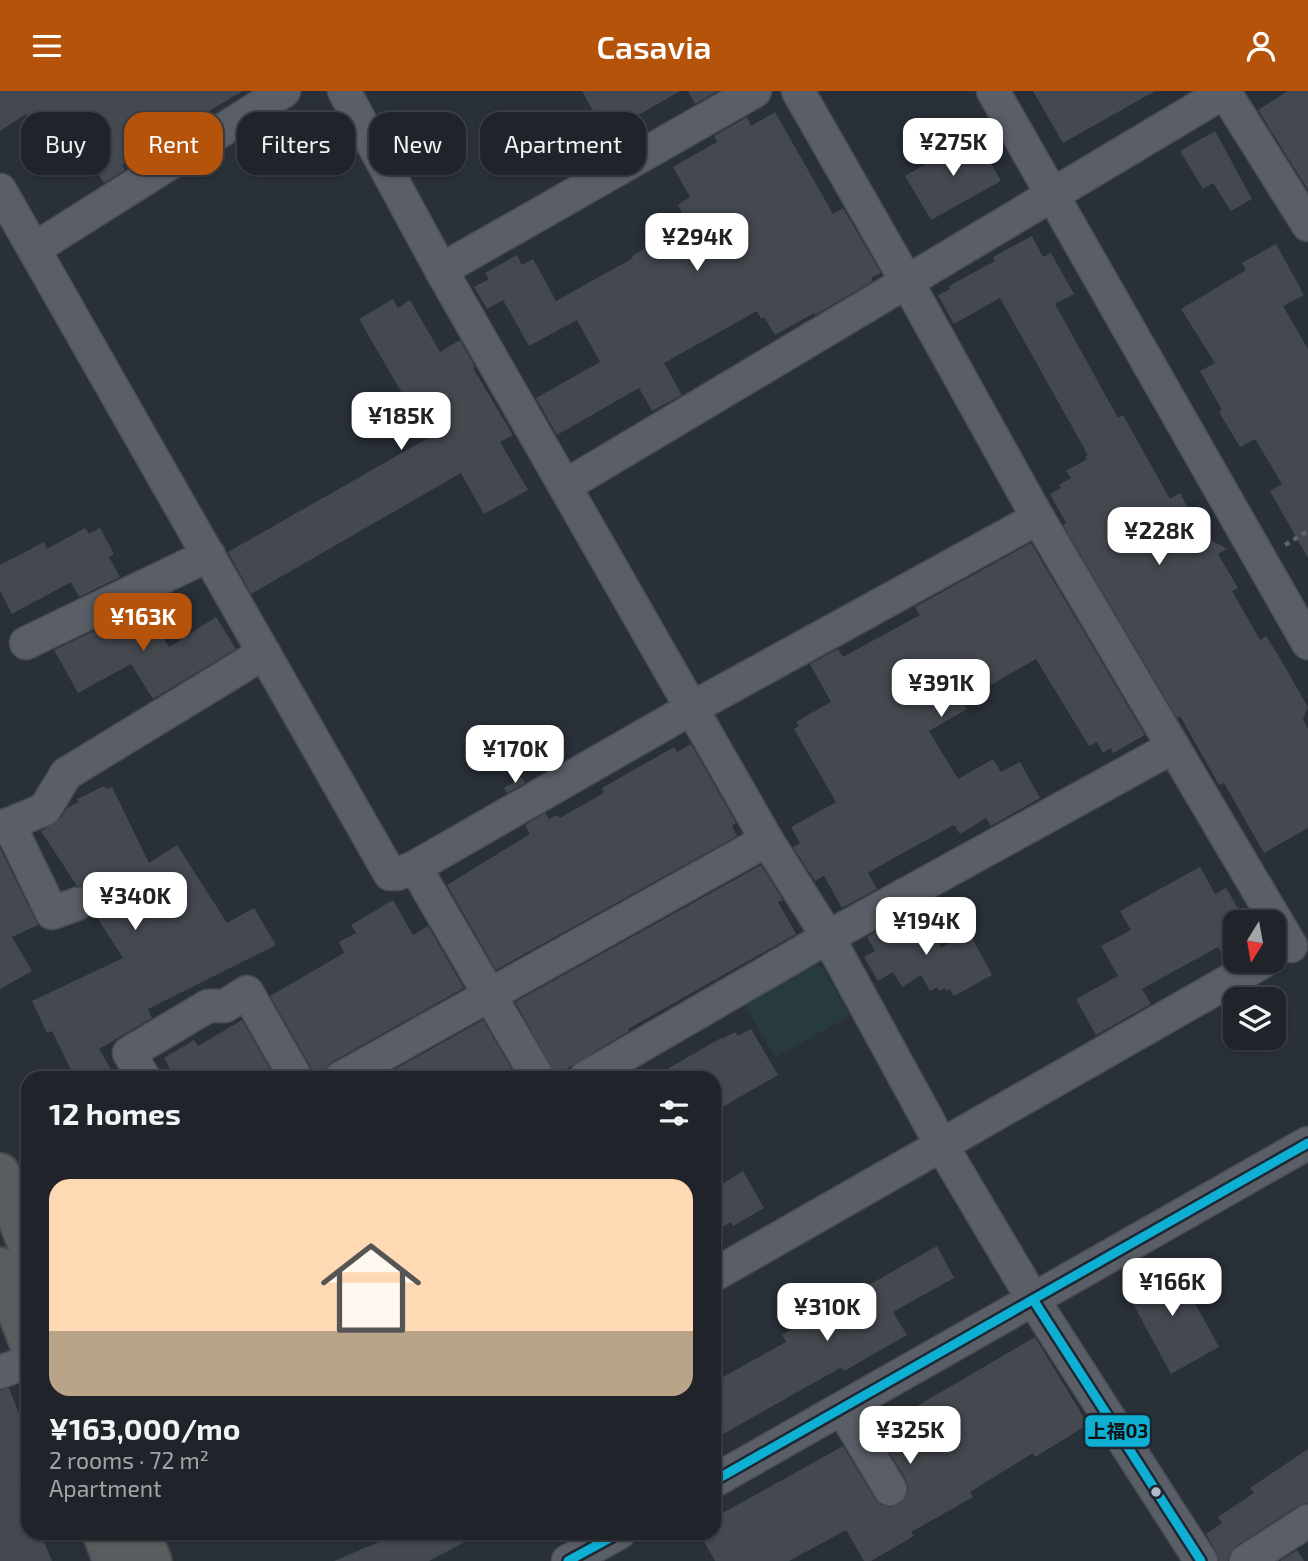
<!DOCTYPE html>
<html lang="en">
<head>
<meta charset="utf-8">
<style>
  body { margin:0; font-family:"Exo 2","Noto Sans JP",sans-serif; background:#282c32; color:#f1f3f6; height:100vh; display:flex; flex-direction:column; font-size:26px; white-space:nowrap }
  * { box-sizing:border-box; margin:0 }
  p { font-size:23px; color:#a2a4a8 }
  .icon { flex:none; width:38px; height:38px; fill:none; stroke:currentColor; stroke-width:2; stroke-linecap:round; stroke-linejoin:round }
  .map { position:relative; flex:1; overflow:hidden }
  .drawer { position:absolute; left:21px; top:980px; width:700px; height:469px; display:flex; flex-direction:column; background:#20242a; border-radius:21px; box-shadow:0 2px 5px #0004,0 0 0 2px #3d4147 }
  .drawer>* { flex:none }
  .hud { position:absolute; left:21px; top:21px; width:700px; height:63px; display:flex; gap:14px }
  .needle { width:46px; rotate:191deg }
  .tools { position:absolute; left:1223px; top:819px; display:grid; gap:14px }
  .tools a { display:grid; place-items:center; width:63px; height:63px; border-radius:14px; background:#20242a; box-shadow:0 2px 5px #0004,0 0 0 2px #3d4147; font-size:35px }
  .price { position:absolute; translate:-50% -60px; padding:0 16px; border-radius:14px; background:#fff; color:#222; font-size:23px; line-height:46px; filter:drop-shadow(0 2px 4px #0008) }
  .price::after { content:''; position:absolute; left:50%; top:42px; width:21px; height:16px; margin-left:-10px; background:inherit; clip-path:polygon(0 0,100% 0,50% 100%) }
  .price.on { background:#b45309; color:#fff }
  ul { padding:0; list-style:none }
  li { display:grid; align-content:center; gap:14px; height:371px; padding:0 28px }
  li+li { border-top:2px solid #3d4147 }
  li span { display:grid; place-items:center; height:217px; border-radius:21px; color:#555 }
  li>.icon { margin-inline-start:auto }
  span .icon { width:126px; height:126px; fill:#fffc; stroke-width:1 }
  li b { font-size:30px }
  h2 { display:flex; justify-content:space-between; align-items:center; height:84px; padding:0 28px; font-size:30px }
  .tag { padding:0 24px; border-radius:21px; background:#20242a; box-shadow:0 2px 5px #0004,0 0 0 2px #3d4147; font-size:24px; line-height:63px }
  .tag.on { background:#b45309; color:#fff }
  header { display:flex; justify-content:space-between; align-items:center; height:91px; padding:0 28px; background:#b45309; color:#fff; font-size:32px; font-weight:600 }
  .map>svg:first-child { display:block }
  .green { fill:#273a3e }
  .building { fill:#444950 }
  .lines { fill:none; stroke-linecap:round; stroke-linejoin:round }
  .minor-casing { stroke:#484c53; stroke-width:35 }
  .highway-casing { stroke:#474c53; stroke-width:42 }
  .path { stroke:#5d636a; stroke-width:4.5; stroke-dasharray:5 5; stroke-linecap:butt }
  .minor { stroke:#5a5e66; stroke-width:32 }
  .highway { stroke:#5a5d60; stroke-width:38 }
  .bus-1-casing { stroke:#1d2633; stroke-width:14 }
  .bus-1 { stroke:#0dafd3; stroke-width:9 }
  .bus-dot { fill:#b4bcc9; stroke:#1d2633; stroke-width:2.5 }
  .line-badge { stroke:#1d2633; stroke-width:2.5 }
  .pale-badge-label { font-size:19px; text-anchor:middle; font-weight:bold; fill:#111 }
</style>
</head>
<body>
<header><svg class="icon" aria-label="menu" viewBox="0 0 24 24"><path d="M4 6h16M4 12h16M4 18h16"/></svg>Casavia<svg class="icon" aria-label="person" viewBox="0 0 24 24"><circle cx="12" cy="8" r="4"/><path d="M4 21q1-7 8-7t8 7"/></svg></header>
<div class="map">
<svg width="1308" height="1470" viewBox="0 0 1308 1470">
  <rect width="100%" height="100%" fill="#2a3038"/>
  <polygon class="green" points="812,873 823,877 850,925 775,967 744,912"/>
  <g class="building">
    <polygon points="0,0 243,0 132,65 134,67 122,74 125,79 104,92 68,34 42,50 26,23 0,40"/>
    <polygon points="582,0 680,0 606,43"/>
    <polygon points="688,0 718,0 695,13"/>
    <polygon points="1033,0 1155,0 1063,52"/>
    <polygon points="1288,0 1308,0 1308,99 1258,19"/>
    <polygon points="775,21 833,123 843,117 881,182 871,187 873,190 815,224 814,222 775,244 764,226 761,228 757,220 664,272 682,304 652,320 639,297 557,344 536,307 600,271 577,229 529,255 503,209 487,218 474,196 489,188 485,182 517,164 522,174 533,168 556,210 633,167 632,165 665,146 658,134 682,121 678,114 690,106 673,76 717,51 714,45 747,26 751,35"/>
    <polygon points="1215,40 1252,108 1231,120 1213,92 1203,98 1180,60"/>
    <polygon points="975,45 1001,90 931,129 905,85"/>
    <polygon points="1032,145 1043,166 1051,162 1074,203 1055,213 1118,327 1123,324 1170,408 1180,402 1201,440 1203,439 1207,447 1227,458 1218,463 1238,497 1232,500 1260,549 1266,545 1278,564 1308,616 1303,628 1308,638 1308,737 1264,762 1224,692 1219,694 1180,625 1177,627 1063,434 1066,432 1050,403 1061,397 1059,394 1071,387 1066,380 1087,368 1085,365 1088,364 1000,207 954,233 938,204 950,198 949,195 995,170 993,166"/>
    <polygon points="1276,153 1304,204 1283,215 1308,258 1308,467 1270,400 1282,393 1255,348 1240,356 1219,321 1222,319 1200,280 1215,272 1181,218 1246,179 1242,172"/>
    <polygon points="393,208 398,217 410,209 440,261 460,249 475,276 473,277 513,344 500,351 528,399 484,423 461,382 251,503 228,461 428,347 359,228"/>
    <polygon points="85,437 89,443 100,437 114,463 109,466 120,486 79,506 71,491 12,523 0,500 0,474 44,451 47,458"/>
    <polygon points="1031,452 1145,644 1113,662 1111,657 1103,662 1097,651 1089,655 1036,568 963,610 967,618 929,640 958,688 993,668 1001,681 1020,671 1040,707 991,735 986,727 960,743 954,734 899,764 868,782 877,798 842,817 824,785 815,790 793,756 800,752 791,736 836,711 794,638 799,635 796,631 831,611 810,573 838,558 843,566 920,524 915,516"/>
    <polygon points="146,515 169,556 216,526 236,558 153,608 131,573 78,602 54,559"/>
    <polygon points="691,653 736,732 732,735 737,745 496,879 447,794 530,743 525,734 545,722 549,728 557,724 560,727 604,702 602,697 674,656 677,661"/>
    <polygon points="522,686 525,692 507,702 504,697"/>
    <polygon points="104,695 106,698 112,696 149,772 177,754 227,832 254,817 276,854 148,918 152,927 99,958 116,987 75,987 52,940 47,942 32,910 123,867 93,820 94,806 88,799 77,795 41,740 60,728 67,717 79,711 77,708"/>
    <polygon points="0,757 38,834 12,846 32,880 0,898"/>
    <polygon points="761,774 783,809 778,811 796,843 628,938 629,940 556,984 515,911"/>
    <polygon points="1200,776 1215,803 1226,797 1246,831 1236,831 1236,865 1227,870 1218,856 1142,898 1151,913 1096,944 1076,908 1118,885 1101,855 1131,839 1120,820"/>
    <polygon points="393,809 413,844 428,835 464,897 332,971 325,978 323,987 314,987 312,978 270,905 344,862 339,851 356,842 351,834"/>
    <polygon points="920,820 941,857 964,843 967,847 971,845 992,884 954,905 950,898 946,900 945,897 939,900 937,896 930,900 921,884 902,896 893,881 878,890 864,866 875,860 867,846 895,830 897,833"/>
    <polygon points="242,929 275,987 175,987 164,967 194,949 198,955"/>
    <polygon points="483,929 517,987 379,987"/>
    <polygon points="751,938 778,984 714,1021 714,987 652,987 721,947 722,948 735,941 738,945"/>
    <polygon points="743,1080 764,1117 733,1135 731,1131 714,1141 714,1098"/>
    <polygon points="937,1155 954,1187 893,1221 907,1244 844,1280 842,1276 714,1348 714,1291 786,1251 782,1244"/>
    <polygon points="1173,1172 1219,1256 1171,1283 1125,1198"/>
    <polygon points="1035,1246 1086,1330 1082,1333 1084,1336 1035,1366 1033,1362 970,1401 973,1406 911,1441 914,1445 871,1470 864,1470 846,1439 789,1470 715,1470 699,1442 714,1442 714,1427 843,1355 875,1408 882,1414 890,1416 900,1413 906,1406 908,1397 906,1389 876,1339"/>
    <polygon points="9,1297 28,1346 28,1385 18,1388 28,1412 28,1442 40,1442 52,1470 0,1470 0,1299"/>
    <polygon points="1308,1358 1308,1412 1298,1415 1236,1455 1230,1461 1228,1470 1219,1470 1216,1460 1206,1443 1222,1432 1218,1426 1254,1402 1250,1397"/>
    <polygon points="400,1442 482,1442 429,1470 334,1470"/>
    <polygon points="1297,1459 1304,1470 1280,1470"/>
  </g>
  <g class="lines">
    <defs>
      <g id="minor">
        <polyline points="344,0 441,179 767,749 828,846 942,1055 1034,1210 1201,1470"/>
        <polyline points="798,0 907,191 1038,427 1291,855"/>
        <polyline points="993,0 1308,552"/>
        <polyline points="1224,0 1308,134"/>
        <polyline points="0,99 390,783 397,783 415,776 692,617 1038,427"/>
        <polyline points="34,158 284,0"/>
        <polyline points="441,179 755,0"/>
        <polyline points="565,395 1226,0"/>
        <polyline points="26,552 209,464"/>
        <polyline points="9,733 52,822 77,813"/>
        <polyline points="0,737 45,718 66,683 264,562"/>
        <polyline points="415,776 538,987"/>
        <polyline points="144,987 129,962 208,915 225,915 247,901 296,987"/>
        <polyline points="341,987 767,749"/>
        <polyline points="585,987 828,846 1173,656"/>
        <polyline points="714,1184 1264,870"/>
        <polyline points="0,1281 28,1271"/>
        <polyline points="843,1319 890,1398"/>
        <polyline points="714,1390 1308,1052"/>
        <polyline points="568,1470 619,1442"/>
        <polyline points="1246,1470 1308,1430"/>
      </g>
      <g id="highway">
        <polyline points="0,1082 28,1155"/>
        <polyline points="0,1176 28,1249"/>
        <polyline points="102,1442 113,1470"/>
        <polyline points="140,1442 152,1470"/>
      </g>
    </defs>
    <use href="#minor" class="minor-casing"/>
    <use href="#highway" class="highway-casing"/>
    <polyline class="path" points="1285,454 1308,440"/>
    <use href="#minor" class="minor"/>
    <use href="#highway" class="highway"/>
    <defs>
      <g id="bus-1">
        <polyline points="1034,1210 1201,1470"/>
        <polyline points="714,1390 1308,1052"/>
        <polyline points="568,1470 619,1442"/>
      </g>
    </defs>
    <use href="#bus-1" class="bus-1-casing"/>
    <use href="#bus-1" class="bus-1"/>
  </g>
  <circle class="bus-dot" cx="1156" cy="1401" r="6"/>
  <rect class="line-badge" x="1084" y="1323" width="67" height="34" rx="7" fill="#0dafd3"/>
  <g class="pale-badge-label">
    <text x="1118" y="1347">上福03</text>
  </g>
</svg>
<div class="tools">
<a><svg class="needle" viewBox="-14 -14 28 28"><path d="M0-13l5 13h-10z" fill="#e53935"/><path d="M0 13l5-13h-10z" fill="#a2a4a8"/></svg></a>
<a><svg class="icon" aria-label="layers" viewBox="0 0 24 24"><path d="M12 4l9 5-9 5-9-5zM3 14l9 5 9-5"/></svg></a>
</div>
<b class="price" style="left:953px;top:87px">¥275K</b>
<b class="price" style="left:697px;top:182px">¥294K</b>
<b class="price" style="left:401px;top:361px">¥185K</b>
<b class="price" style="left:1159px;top:476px">¥228K</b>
<b class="price on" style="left:143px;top:562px">¥163K</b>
<b class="price" style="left:941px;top:628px">¥391K</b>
<b class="price" style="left:515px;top:694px">¥170K</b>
<b class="price" style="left:135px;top:841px">¥340K</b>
<b class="price" style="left:926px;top:866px">¥194K</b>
<b class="price" style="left:1172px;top:1227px">¥166K</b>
<b class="price" style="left:827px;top:1252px">¥310K</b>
<b class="price" style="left:910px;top:1375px">¥325K</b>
<div class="hud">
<a class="tag">Buy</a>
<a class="tag on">Rent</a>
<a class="tag">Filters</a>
<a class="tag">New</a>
<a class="tag">Apartment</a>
</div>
<section class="drawer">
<h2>12 homes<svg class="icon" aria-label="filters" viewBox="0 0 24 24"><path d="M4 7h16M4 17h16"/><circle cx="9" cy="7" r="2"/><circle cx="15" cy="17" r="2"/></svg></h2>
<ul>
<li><span style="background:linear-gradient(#ffd9b3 70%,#b9a48a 0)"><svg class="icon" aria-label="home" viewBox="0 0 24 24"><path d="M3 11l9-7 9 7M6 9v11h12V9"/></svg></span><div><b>¥163,000/mo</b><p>2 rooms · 72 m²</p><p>Apartment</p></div></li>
</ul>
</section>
</div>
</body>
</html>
